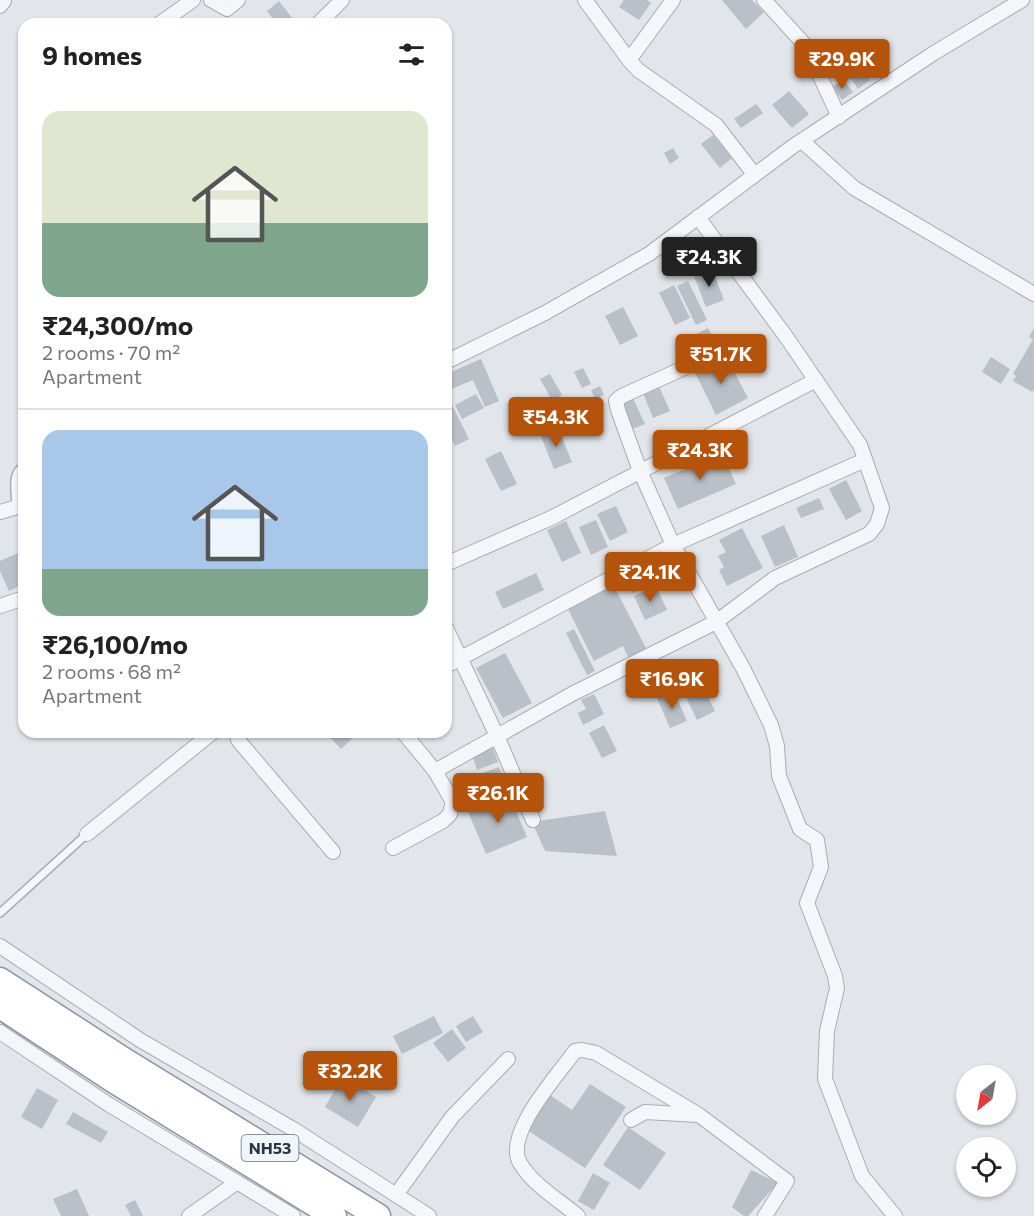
<!DOCTYPE html>
<html lang="en">
<head>
<meta charset="utf-8">
<style>
  body { margin:0; font-family:Commissioner,sans-serif; background:#f6f6f6; color:#222; height:100vh; display:flex; flex-direction:column; font-size:22px; white-space:nowrap }
  * { box-sizing:border-box; margin:0 }
  p { font-size:20px; color:#767676 }
  .icon { flex:none; width:33px; height:33px; fill:none; stroke:currentColor; stroke-width:2; stroke-linecap:round; stroke-linejoin:round }
  .map { position:relative; flex:1; overflow:hidden }
  .side { position:absolute; left:18px; top:18px; width:434px; height:720px; display:flex; flex-direction:column; background:#fff; border-radius:18px; box-shadow:0 2px 4px #0004 }
  .side>* { flex:none }
  .needle { width:39px; rotate:211deg }
  .tools { position:absolute; left:956px; top:1065px; display:grid; gap:12px }
  .tools a { display:grid; place-items:center; width:60px; height:60px; border-radius:50%; background:#fff; box-shadow:0 2px 4px #0004; font-size:30px }
  .price { position:absolute; translate:-50% -51px; padding:0 14px; border-radius:6px; background:#b45309; color:#fff; font-size:20px; line-height:39px; filter:drop-shadow(0 2px 3px #0008) }
  .price::after { content:''; position:absolute; left:50%; top:36px; width:18px; height:14px; margin-left:-9px; background:inherit; clip-path:polygon(0 0,100% 0,50% 100%) }
  .price.selected { background:#222; color:#fff }
  ul { padding:0; list-style:none }
  li { display:grid; align-content:center; gap:12px; height:318px; padding:0 24px }
  li+li { border-top:2px solid #e0e0e0 }
  li span { display:grid; place-items:center; height:186px; border-radius:18px; color:#555 }
  li>.icon { margin-inline-start:auto }
  span .icon { width:108px; height:108px; fill:#fffc; stroke-width:1 }
  li b { font-size:26px }
  h2 { display:flex; justify-content:space-between; align-items:center; height:72px; padding:0 24px; font-size:26px }
  .map>svg:first-child { display:block }
  .building { fill:#b9c0c7 }
  .lines { fill:none; stroke-linecap:round; stroke-linejoin:round }
  .service-casing { stroke:#a7adb4; stroke-width:10 }
  .minor-casing { stroke:#a7adb4; stroke-width:16 }
  .trunk-casing { stroke:#8a94a1; stroke-width:27 }
  .service { stroke:#f5f6f9; stroke-width:7 }
  .minor { stroke:#f5f6f9; stroke-width:14 }
  .trunk { stroke:#fff; stroke-width:24 }
  .labels { text-anchor:middle; stroke-width:4.5; stroke-linejoin:round; paint-order:stroke }
  .shield { fill:#f2f5f8; stroke:#666f79; stroke-width:1.5 }
  .shield-label { font-size:16px; font-weight:bold; fill:#2a3542 }
</style>
</head>
<body>
<div class="map">
<svg width="1034" height="1216" viewBox="0 0 1034 1216">
  <rect width="100%" height="100%" fill="#e2e6ea"/>
  <g class="building">
    <polygon points="624,0 647,0 651,3 639,20 619,7"/>
    <polygon points="722,0 752,0 764,12 746,29"/>
    <polygon points="279,1 296,23 295,24 277,24 267,11"/>
    <polygon points="851,48 859,60 847,67 840,56"/>
    <polygon points="859,64 870,80 858,89 847,73"/>
    <polygon points="843,79 853,92 842,100 832,87"/>
    <polygon points="789,91 809,114 792,128 772,105"/>
    <polygon points="756,104 763,113 741,128 734,119"/>
    <polygon points="713,135 732,158 720,168 701,144"/>
    <polygon points="673,148 679,158 670,164 664,153"/>
    <polygon points="712,269 724,300 706,307 694,276"/>
    <polygon points="688,281 707,320 696,325 677,286"/>
    <polygon points="674,285 690,318 675,325 659,293"/>
    <polygon points="623,307 638,336 620,345 605,316"/>
    <polygon points="708,328 718,346 687,362 683,355 680,357 674,346"/>
    <polygon points="1034,328 1034,389 1032,392 1013,381 1016,376 1013,374 1033,339 1029,337"/>
    <polygon points="725,355 748,398 716,415 694,371"/>
    <polygon points="991,357 1010,369 1001,384 982,372"/>
    <polygon points="481,359 499,401 485,407 473,380 449,390 446,382 446,374"/>
    <polygon points="583,368 591,384 582,388 574,372"/>
    <polygon points="550,374 562,395 552,400 540,379"/>
    <polygon points="657,382 670,411 653,418 641,388"/>
    <polygon points="600,386 604,395 600,397 603,402 598,404 591,390"/>
    <polygon points="630,392 645,424 630,430 615,399"/>
    <polygon points="476,394 484,408 462,419 455,405"/>
    <polygon points="451,403 469,439 455,446 446,427 446,406"/>
    <polygon points="557,426 572,462 554,469 540,434"/>
    <polygon points="501,451 517,484 501,491 485,459"/>
    <polygon points="722,453 736,484 678,509 664,478"/>
    <polygon points="846,480 862,511 846,520 829,489"/>
    <polygon points="819,498 824,509 801,518 796,508"/>
    <polygon points="616,506 628,532 610,541 597,514"/>
    <polygon points="596,520 608,547 591,555 579,527"/>
    <polygon points="566,521 581,553 562,562 547,530"/>
    <polygon points="784,525 798,557 775,567 761,536"/>
    <polygon points="742,528 763,568 727,586 719,570 724,567 718,556 726,552 719,540"/>
    <polygon points="20,552 24,561 24,584 9,591 0,571 0,561"/>
    <polygon points="647,571 653,584 632,593 626,581"/>
    <polygon points="536,573 544,590 503,609 495,592"/>
    <polygon points="613,584 648,652 630,661 623,646 594,661 567,607"/>
    <polygon points="656,586 667,610 645,620 634,596"/>
    <polygon points="574,629 595,671 587,675 566,633"/>
    <polygon points="505,653 532,703 503,718 476,668"/>
    <polygon points="699,678 715,711 697,720 681,687"/>
    <polygon points="674,691 687,721 670,728 657,698"/>
    <polygon points="594,694 604,714 583,725 578,713 586,709 581,700"/>
    <polygon points="604,725 617,751 602,758 589,733"/>
    <polygon points="325,732 359,732 341,749"/>
    <polygon points="493,748 498,762 477,770 472,755"/>
    <polygon points="499,767 508,790 477,802 469,778"/>
    <polygon points="509,795 527,837 486,854 468,812"/>
    <polygon points="605,811 617,856 545,851 532,822"/>
    <polygon points="434,1016 443,1033 402,1054 393,1036"/>
    <polygon points="473,1016 483,1032 466,1042 456,1026"/>
    <polygon points="452,1029 466,1048 448,1062 433,1043"/>
    <polygon points="343,1076 376,1097 358,1127 325,1107"/>
    <polygon points="590,1084 626,1107 585,1168 524,1128 547,1093 572,1110"/>
    <polygon points="37,1088 58,1100 42,1129 21,1117"/>
    <polygon points="73,1112 108,1132 101,1143 66,1124"/>
    <polygon points="628,1127 666,1153 640,1190 603,1165"/>
    <polygon points="751,1170 778,1183 748,1216 744,1216 732,1207"/>
    <polygon points="593,1173 610,1183 594,1210 578,1201"/>
    <polygon points="77,1189 89,1216 61,1216 53,1199"/>
    <polygon points="135,1200 143,1216 131,1216 125,1205"/>
  </g>
  <g class="lines">
    <defs>
      <g id="service">
        <path d="M16 507C16 493 10 473 24 466"/>
        <polyline points="0,913 87,834"/>
      </g>
      <g id="minor">
        <polyline points="211,0 227,9 238,0"/>
        <polyline points="585,0 629,60 638,70 716,125 754,174"/>
        <polyline points="764,0 806,46 839,117"/>
        <polyline points="0,6 4,1"/>
        <polyline points="159,24 193,0"/>
        <polyline points="318,24 342,0"/>
        <polyline points="629,60 673,0"/>
        <polyline points="802,141 854,188 1034,294"/>
        <polyline points="446,362 545,313 649,254 792,147 934,53 1022,0"/>
        <polyline points="684,368 622,396 616,401 618,410 640,471 673,545 743,668 771,725 777,746 779,776 800,829 817,840 821,867 807,903 835,976 837,988 827,1031 825,1079 862,1176 895,1216"/>
        <polyline points="0,512 24,505"/>
        <polyline points="446,564 551,518 816,380"/>
        <polyline points="0,606 24,598"/>
        <polyline points="446,628 497,736 533,820"/>
        <polyline points="446,666 673,545 865,460"/>
        <polyline points="237,732 238,740 333,852"/>
        <polyline points="435,771 572,694 716,622 775,578 869,534 877,524 882,508 860,445 787,338 698,217"/>
        <polyline points="87,834 213,732"/>
        <polyline points="393,848 443,821 450,814 453,802 435,771 403,732"/>
        <polyline points="0,946 140,1040 293,1129 429,1216"/>
        <polyline points="0,1032 108,1104 293,1216"/>
        <polyline points="631,1120 645,1112 698,1115"/>
        <polyline points="396,1195 452,1117 508,1059"/>
        <polyline points="189,1216 236,1183"/>
        <path d="M578 1216C559 1200 533 1185 520 1163 503 1134 559 1074 575 1051L582 1050 596 1053 699 1115 787 1181 765 1216"/>
      </g>
      <g id="trunk">
        <polyline points="0,980 127,1062 378,1216"/>
        <polyline points="0,1006 113,1080 334,1216"/>
      </g>
    </defs>
    <use href="#service" class="service-casing"/>
    <use href="#minor" class="minor-casing"/>
    <use href="#trunk" class="trunk-casing"/>
    <use href="#service" class="service"/>
    <use href="#minor" class="minor"/>
    <use href="#trunk" class="trunk"/>
  </g>
  <g class="labels">
    <rect class="shield" x="241.5" y="1135" width="57" height="26" rx="4.5"/>
    <g class="shield-label">
      <text x="270" y="1154">NH53</text>
    </g>
  </g>
</svg>
<div class="tools">
<a><svg class="needle" viewBox="-14 -14 28 28"><path d="M0-13l5 13h-10z" fill="#e53935"/><path d="M0 13l5-13h-10z" fill="#767676"/></svg></a>
<a><svg class="icon" aria-label="locate" viewBox="0 0 24 24"><circle cx="12" cy="12" r="6"/><path d="M12 2v4M12 18v4M2 12h4M18 12h4"/></svg></a>
</div>
<b class="price" style="left:842px;top:90px">₹29.9K</b>
<b class="price selected" style="left:709px;top:288px">₹24.3K</b>
<b class="price" style="left:721px;top:385px">₹51.7K</b>
<b class="price" style="left:556px;top:448px">₹54.3K</b>
<b class="price" style="left:700px;top:481px">₹24.3K</b>
<b class="price" style="left:650px;top:603px">₹24.1K</b>
<b class="price" style="left:672px;top:710px">₹16.9K</b>
<b class="price" style="left:498px;top:824px">₹26.1K</b>
<b class="price" style="left:350px;top:1102px">₹32.2K</b>
<section class="side">
<h2>9 homes<svg class="icon" aria-label="filters" viewBox="0 0 24 24"><path d="M4 7h16M4 17h16"/><circle cx="9" cy="7" r="2"/><circle cx="15" cy="17" r="2"/></svg></h2>
<ul>
<li><span style="background:linear-gradient(#dfe7d0 60%,#7fa58c 0)"><svg class="icon" aria-label="home" viewBox="0 0 24 24"><path d="M3 11l9-7 9 7M6 9v11h12V9"/></svg></span><div><b>₹24,300/mo</b><p>2 rooms · 70 m²</p><p>Apartment</p></div></li>
<li><span style="background:linear-gradient(#a9c7e8 75%,#7fa58c 0)"><svg class="icon" aria-label="home" viewBox="0 0 24 24"><path d="M3 11l9-7 9 7M6 9v11h12V9"/></svg></span><div><b>₹26,100/mo</b><p>2 rooms · 68 m²</p><p>Apartment</p></div></li>
</ul>
</section>
</div>
</body>
</html>
